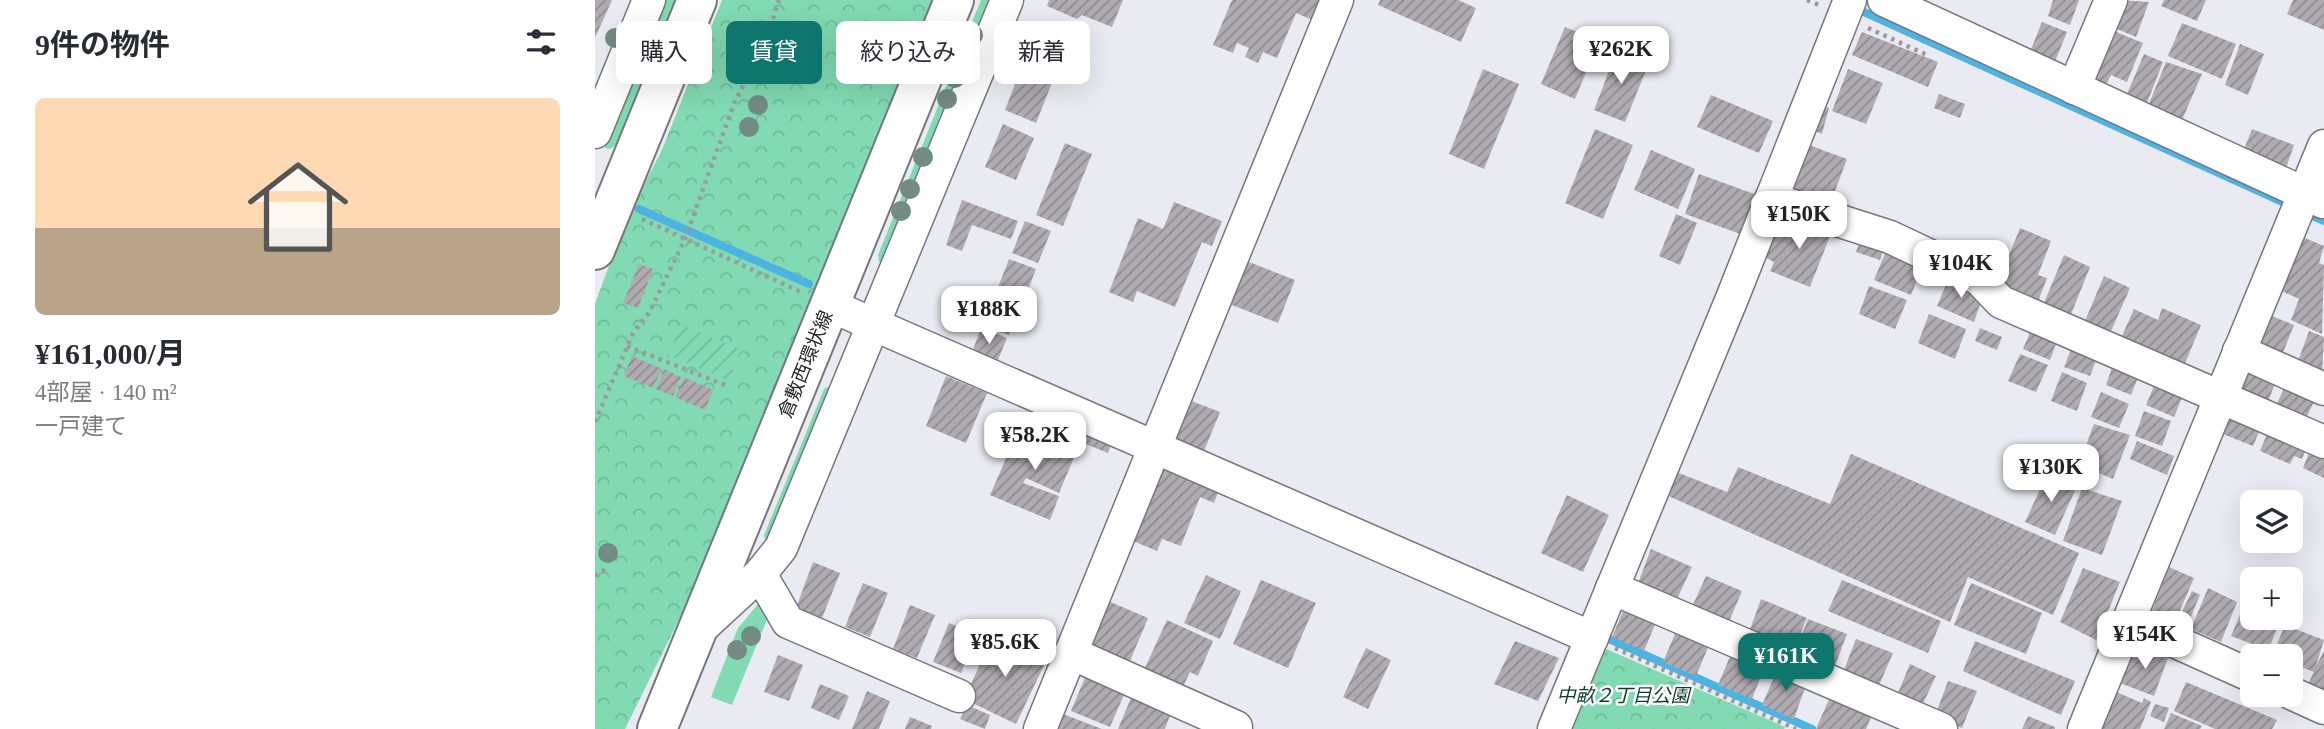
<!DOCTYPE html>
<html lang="ja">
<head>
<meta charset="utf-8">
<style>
  body { margin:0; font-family:"Times New Roman","Noto Sans JP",serif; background:#f7f7f7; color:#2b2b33; height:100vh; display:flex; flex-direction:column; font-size:26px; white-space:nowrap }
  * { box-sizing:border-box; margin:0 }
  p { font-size:23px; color:#7c7c81 }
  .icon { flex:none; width:38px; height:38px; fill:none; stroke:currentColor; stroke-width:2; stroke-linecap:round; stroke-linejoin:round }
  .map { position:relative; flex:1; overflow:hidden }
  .details { display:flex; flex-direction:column; background:#fff; width:595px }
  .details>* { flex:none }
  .hud { position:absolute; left:21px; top:21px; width:665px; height:63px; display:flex; gap:14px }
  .tools { position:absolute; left:1645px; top:490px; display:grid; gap:14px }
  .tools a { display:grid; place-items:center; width:63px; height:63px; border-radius:10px; background:#fff; box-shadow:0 7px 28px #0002; font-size:35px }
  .price { position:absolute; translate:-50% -60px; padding:0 16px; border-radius:14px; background:#fff; color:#222; font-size:23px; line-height:46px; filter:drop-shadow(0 2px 4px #0008) }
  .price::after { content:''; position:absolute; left:50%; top:42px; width:21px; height:16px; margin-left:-10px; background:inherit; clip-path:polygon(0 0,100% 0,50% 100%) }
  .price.on { background:#0f766e; color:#fff }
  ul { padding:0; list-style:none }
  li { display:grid; align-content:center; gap:14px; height:371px; padding:0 35px }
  li span { display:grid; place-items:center; height:217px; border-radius:10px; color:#555 }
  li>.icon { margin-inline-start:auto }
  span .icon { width:126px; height:126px; fill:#fffc; stroke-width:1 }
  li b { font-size:30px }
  h2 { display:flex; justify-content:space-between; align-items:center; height:84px; padding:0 35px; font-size:30px }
  .chip { padding:0 24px; border-radius:10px; background:#fff; box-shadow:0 7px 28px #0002; font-size:24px; line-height:63px }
  .chip.on { background:#0f766e; color:#fff }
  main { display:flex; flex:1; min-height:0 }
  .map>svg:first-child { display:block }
  .grass { fill:#81dab2 }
  .forest { fill:url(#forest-crowns) }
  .garden { fill:url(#garden-furrows) }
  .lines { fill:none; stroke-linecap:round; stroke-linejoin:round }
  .stream { stroke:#4db3e2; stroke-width:8 }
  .building { fill:url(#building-hatch) }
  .street-casing { stroke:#76777d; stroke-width:35 }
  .secondary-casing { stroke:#76777d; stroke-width:42 }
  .path { stroke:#999a9f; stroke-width:4.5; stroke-dasharray:3.5 5; stroke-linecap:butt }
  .street { stroke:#fff; stroke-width:32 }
  .secondary { stroke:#fff; stroke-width:38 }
  .tree { fill:#728b84 }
  .labels { text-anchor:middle; stroke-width:5; stroke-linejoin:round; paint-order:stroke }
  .street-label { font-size:19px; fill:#28282b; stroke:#fff }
  .park-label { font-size:19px; font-style:italic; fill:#0f3c2a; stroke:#fff }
</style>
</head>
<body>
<main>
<section class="details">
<h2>9件の物件<svg class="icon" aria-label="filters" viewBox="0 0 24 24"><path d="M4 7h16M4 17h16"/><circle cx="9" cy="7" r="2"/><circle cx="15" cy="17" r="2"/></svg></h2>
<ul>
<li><span style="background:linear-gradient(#ffd9b3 60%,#b9a48a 0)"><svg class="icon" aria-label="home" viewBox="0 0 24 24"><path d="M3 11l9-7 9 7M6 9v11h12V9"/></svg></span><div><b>¥161,000/月</b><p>4部屋 · 140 m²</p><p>一戸建て</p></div></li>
</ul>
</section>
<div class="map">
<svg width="1729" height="729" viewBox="0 0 1729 729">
  <defs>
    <pattern id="forest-crowns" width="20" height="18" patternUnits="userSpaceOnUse" patternTransform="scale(1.75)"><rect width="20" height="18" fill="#81dab2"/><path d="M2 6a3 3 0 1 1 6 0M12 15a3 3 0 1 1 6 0" fill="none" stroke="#6fbb99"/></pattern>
    <pattern id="garden-furrows" width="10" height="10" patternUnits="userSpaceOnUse" patternTransform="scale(1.75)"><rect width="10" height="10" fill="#81dab2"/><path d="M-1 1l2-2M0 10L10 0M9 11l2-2" fill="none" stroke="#6fbb99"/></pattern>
    <pattern id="building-hatch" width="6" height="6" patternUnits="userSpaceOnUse" patternTransform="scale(1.75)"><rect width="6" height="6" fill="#b0abb1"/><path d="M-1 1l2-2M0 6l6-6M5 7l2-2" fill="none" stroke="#8f8b90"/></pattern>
  </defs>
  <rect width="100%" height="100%" fill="#eaebf2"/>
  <g class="grass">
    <polygon points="65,0 80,0 21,145 15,149 10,148 7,140"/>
    <polygon points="386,0 401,0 290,264 284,262 283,255"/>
    <polygon points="232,387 237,389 175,542 170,540 169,535 229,389"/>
    <polygon points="165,602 173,617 137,705 116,697 143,628"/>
  </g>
  <g class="forest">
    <polygon points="127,0 340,0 96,595 30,729 0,729 0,304 31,219 66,152"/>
    <polygon points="1009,648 1190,727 1189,729 976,729"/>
  </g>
  <polygon class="garden" points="86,324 146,350 133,380 73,355"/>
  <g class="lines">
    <g class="stream">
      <polyline points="1258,7 1696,206"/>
      <polyline points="44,209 214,284"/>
      <polyline points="1708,212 1729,221"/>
      <polyline points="1014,639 1217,729"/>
    </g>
  </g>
  <g class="building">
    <polygon points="0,0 17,0 0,38"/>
    <polygon points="454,0 528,0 517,27 487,15 482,19 452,6"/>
    <polygon points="637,0 724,0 728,1 720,21 701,13 682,58 668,52 663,63 650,57 654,48 642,43 638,53 618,45"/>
    <polygon points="785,0 863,0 881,8 866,42 783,5"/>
    <polygon points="1458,0 1484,0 1475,25 1453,16"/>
    <polygon points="1524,0 1554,2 1541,37 1515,26"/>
    <polygon points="1569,0 1611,0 1602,21 1566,6"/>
    <polygon points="1698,0 1729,0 1729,30 1692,14"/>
    <polygon points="1447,22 1472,32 1457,69 1433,57"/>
    <polygon points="1587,23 1641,44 1627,79 1573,56"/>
    <polygon points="970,27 1004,41 980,99 946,84"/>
    <polygon points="1509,27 1548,43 1532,82 1516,75 1510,87 1489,77"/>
    <polygon points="1267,32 1343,62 1333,87 1257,55"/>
    <polygon points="1645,44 1669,54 1653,95 1630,85"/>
    <polygon points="434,48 466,60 441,123 410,110"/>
    <polygon points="1022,50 1054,63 1030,122 999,110"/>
    <polygon points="1549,54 1568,62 1552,103 1532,94"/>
    <polygon points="1571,62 1607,74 1587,120 1553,106"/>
    <polygon points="888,69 924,84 889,169 854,154"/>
    <polygon points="1253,69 1288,83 1271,124 1237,111"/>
    <polygon points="1344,94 1370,104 1365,118 1339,108"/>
    <polygon points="1116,95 1178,121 1164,153 1102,127"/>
    <polygon points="1219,101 1234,108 1227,134 1209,126"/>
    <polygon points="408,124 439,138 421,180 390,167"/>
    <polygon points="1000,129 1038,145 1008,219 970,203"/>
    <polygon points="1657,129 1699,145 1690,171 1648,152"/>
    <polygon points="470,143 497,154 468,226 441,215"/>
    <polygon points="1214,145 1252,159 1233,210 1197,196"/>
    <polygon points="1056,150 1100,169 1083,209 1039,190"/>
    <polygon points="1104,174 1165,196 1151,236 1090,214"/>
    <polygon points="367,200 423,221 416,239 377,225 367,251 351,245"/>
    <polygon points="579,202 627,221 617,246 607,242 580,307 542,291 538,302 514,292 543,218 568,229"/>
    <polygon points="1081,214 1102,223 1085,265 1064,256"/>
    <polygon points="1197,216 1237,231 1215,287 1175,271 1179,262 1171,258 1181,231 1190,235"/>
    <polygon points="430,221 456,231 443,263 417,253"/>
    <polygon points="1425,228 1456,241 1443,275 1452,278 1441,307 1400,290"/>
    <polygon points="1267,236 1290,246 1285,260 1261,252"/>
    <polygon points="1705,236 1729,246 1724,263 1729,265 1727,334 1696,320 1704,299 1678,287"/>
    <polygon points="1291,251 1328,266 1316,295 1279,280"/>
    <polygon points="1469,255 1495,267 1473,322 1446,310"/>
    <polygon points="414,259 441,269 429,300 402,290"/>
    <polygon points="649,260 700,280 683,323 632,303"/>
    <polygon points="44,264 58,269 43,308 28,303"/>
    <polygon points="1509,276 1535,288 1513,338 1487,328"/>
    <polygon points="1353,280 1389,293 1379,322 1342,306"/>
    <polygon points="1274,286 1312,300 1300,329 1264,314"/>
    <polygon points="401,294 427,304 414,335 389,325"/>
    <polygon points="1567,308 1606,325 1586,373 1523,345 1539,309 1563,320"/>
    <polygon points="1334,314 1371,329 1360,359 1323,343"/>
    <polygon points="1674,315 1699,325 1687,355 1662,345"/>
    <polygon points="1439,323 1465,333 1455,360 1428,349"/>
    <polygon points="386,328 412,338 401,365 376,355"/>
    <polygon points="1385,328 1407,337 1402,350 1380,341"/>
    <polygon points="1714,331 1729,337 1727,374 1702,364"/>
    <polygon points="1480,340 1505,350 1495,376 1469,367"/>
    <polygon points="1425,354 1453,365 1441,392 1413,381"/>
    <polygon points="37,356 67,369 58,388 29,376"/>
    <polygon points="1520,359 1546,370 1536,395 1511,385"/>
    <polygon points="1651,366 1682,379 1671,406 1640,393"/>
    <polygon points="69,369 86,377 78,396 61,389"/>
    <polygon points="1467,372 1492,383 1482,411 1456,401"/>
    <polygon points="351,376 392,393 371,443 331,426"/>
    <polygon points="89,377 118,390 110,410 80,397"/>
    <polygon points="1562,379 1590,390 1579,417 1551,405"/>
    <polygon points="1691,384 1721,397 1709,423 1679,410"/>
    <polygon points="1506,392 1534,404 1524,428 1496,417"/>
    <polygon points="594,400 625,412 607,456 576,443"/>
    <polygon points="460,411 520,435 513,453 453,429"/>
    <polygon points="1549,411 1576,421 1567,446 1540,436"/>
    <polygon points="1637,413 1667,425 1658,446 1628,434"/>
    <polygon points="1499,424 1535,435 1518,479 1484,465"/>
    <polygon points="425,427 446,436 450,431 484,446 464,493 431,478 428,483 464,496 455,520 395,495"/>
    <polygon points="1674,429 1712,446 1707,459 1699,456 1695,464 1665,451"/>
    <polygon points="1542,441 1579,456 1572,475 1535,459"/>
    <polygon points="1716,448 1729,454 1729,478 1708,468"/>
    <polygon points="1256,454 1484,553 1458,615 1373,577 1355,622 1069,494 1079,471 1132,492 1143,467 1235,504"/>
    <polygon points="572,456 628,479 619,503 605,497 586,546 567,539 562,551 531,538"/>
    <polygon points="1453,472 1482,486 1460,535 1430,522"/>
    <polygon points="1487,488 1527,501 1507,555 1468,541"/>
    <polygon points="972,495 1014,515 988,572 946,553"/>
    <polygon points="1056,549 1097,567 1080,603 1042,586"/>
    <polygon points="218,562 245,573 227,618 201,608"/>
    <polygon points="1574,567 1599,578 1580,622 1557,611"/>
    <polygon points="1488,568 1525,582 1501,640 1465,622"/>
    <polygon points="611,575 646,591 625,639 589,623"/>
    <polygon points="1111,576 1147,591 1133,624 1096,609"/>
    <polygon points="666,580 721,603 693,668 638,644"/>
    <polygon points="1247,580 1346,621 1333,653 1233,611"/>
    <polygon points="268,583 293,593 275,637 250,627"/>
    <polygon points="1376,583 1447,613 1431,654 1359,625"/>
    <polygon points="1613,588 1642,602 1626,642 1596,629"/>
    <polygon points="1597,591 1605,595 1590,631 1580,626"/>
    <polygon points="1166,599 1212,618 1197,653 1153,635"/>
    <polygon points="513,601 553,618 535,661 495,644"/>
    <polygon points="1032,602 1064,615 1049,651 1017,637"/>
    <polygon points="315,605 340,615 322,658 298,649"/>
    <polygon points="1649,605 1657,609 1657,618 1686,620 1673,650 1636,636"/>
    <polygon points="1213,619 1252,634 1238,671 1199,654"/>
    <polygon points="572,620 618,641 603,676 595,672 587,689 548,672"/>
    <polygon points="354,623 382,634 366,673 338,662"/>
    <polygon points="1690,625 1729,640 1721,666 1729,651 1729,695 1711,688 1719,672 1703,666 1704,661 1691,656 1694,648 1682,644"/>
    <polygon points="1082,629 1115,643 1101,676 1068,662"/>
    <polygon points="399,634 452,659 421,724 369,699"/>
    <polygon points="1261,639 1298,653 1282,690 1247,675"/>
    <polygon points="920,641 964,658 943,701 899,684"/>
    <polygon points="1380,641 1480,681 1466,715 1368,671"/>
    <polygon points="1139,647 1172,661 1157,699 1123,685"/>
    <polygon points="1545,647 1573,658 1559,696 1525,683 1537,656 1540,658"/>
    <polygon points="771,648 796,660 773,709 748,697"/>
    <polygon points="183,655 208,665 194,701 169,692"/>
    <polygon points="1315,664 1341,676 1325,710 1300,700"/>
    <polygon points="495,666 534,683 515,727 476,711"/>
    <polygon points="1183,668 1213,679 1199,719 1167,705"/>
    <polygon points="1353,681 1382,691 1367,728 1340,716"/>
    <polygon points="1591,682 1682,720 1677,729 1620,729 1579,711"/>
    <polygon points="225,684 254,696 244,720 216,708"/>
    <polygon points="1238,690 1280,708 1271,729 1221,729"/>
    <polygon points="272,691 295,701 284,729 257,729"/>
    <polygon points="1519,691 1547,703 1549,698 1556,702 1545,729 1505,729"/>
    <polygon points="538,693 577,710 570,729 523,729"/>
    <polygon points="1560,704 1574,708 1569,722 1555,716"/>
    <polygon points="372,705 395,715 390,729 365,719"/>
    <polygon points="1576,713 1607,726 1605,729 1569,729"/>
    <polygon points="468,714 507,729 462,729"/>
    <polygon points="1433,716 1460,727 1460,729 1427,729"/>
    <polygon points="315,717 337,726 336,729 310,729"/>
  </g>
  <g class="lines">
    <defs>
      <g id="street">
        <polyline points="1289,0 1728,202"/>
        <polyline points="1479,88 1516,0"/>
        <polyline points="0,132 54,0"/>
        <polyline points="1176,199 1295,237 1384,279 1406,302 1729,442"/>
        <polyline points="234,305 997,638"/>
        <polyline points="1644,351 1729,389"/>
        <polyline points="165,574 193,622 364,696"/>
        <polyline points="1017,588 1346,729"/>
        <polyline points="1534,621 1657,676"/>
        <polyline points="104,630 165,574 186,548 412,0"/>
        <polyline points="476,653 641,727"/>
        <polyline points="1696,693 1729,708"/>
        <polyline points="445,729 742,0"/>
        <polyline points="959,729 1138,296 1255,0"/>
        <polyline points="1489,729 1729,146"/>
      </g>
      <g id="secondary">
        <polyline points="0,250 102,0"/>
        <polyline points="62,729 359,0"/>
      </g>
    </defs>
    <use href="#street" class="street-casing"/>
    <use href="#secondary" class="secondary-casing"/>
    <g class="path">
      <polyline points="1212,0 1224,5"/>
      <polyline points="1273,28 1332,55"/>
      <polyline points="47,219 208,293"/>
      <polyline points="32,346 130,385"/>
      <polyline points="0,422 38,333 54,313 90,239 138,106 172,38 184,0"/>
      <polyline points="0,576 12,568"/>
      <polyline points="1020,648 1201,729"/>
    </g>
    <use href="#street" class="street"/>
    <use href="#secondary" class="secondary"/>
  </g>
  <g class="tree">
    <circle cx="378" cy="35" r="10"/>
    <circle cx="20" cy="38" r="10"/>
    <circle cx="203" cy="44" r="10"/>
    <circle cx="183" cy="71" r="10"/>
    <circle cx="360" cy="78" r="10"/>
    <circle cx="352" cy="99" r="10"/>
    <circle cx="163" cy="105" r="10"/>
    <circle cx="154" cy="127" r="10"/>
    <circle cx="328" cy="157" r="10"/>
    <circle cx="315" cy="189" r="10"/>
    <circle cx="306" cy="211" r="10"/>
    <circle cx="13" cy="553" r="10"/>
    <circle cx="156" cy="636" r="10"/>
    <circle cx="142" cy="650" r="10"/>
  </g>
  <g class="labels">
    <g class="street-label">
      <text transform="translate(210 364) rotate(-68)" y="7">倉敷西環状線</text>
    </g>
    <g class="park-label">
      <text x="1028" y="702">中畝２丁目公園</text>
    </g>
  </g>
</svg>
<div class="tools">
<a><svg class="icon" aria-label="layers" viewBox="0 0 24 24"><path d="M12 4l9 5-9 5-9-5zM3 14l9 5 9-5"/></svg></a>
<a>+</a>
<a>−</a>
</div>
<b class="price" style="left:1026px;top:86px">¥262K</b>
<b class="price" style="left:1204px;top:251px">¥150K</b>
<b class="price" style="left:1366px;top:300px">¥104K</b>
<b class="price" style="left:394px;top:346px">¥188K</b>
<b class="price" style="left:440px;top:472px">¥58.2K</b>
<b class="price" style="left:1456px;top:504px">¥130K</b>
<b class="price" style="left:1550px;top:671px">¥154K</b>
<b class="price" style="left:410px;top:679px">¥85.6K</b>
<b class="price on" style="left:1191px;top:693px">¥161K</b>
<div class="hud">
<a class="chip">購入</a>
<a class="chip on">賃貸</a>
<a class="chip">絞り込み</a>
<a class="chip">新着</a>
</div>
</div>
</main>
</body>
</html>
